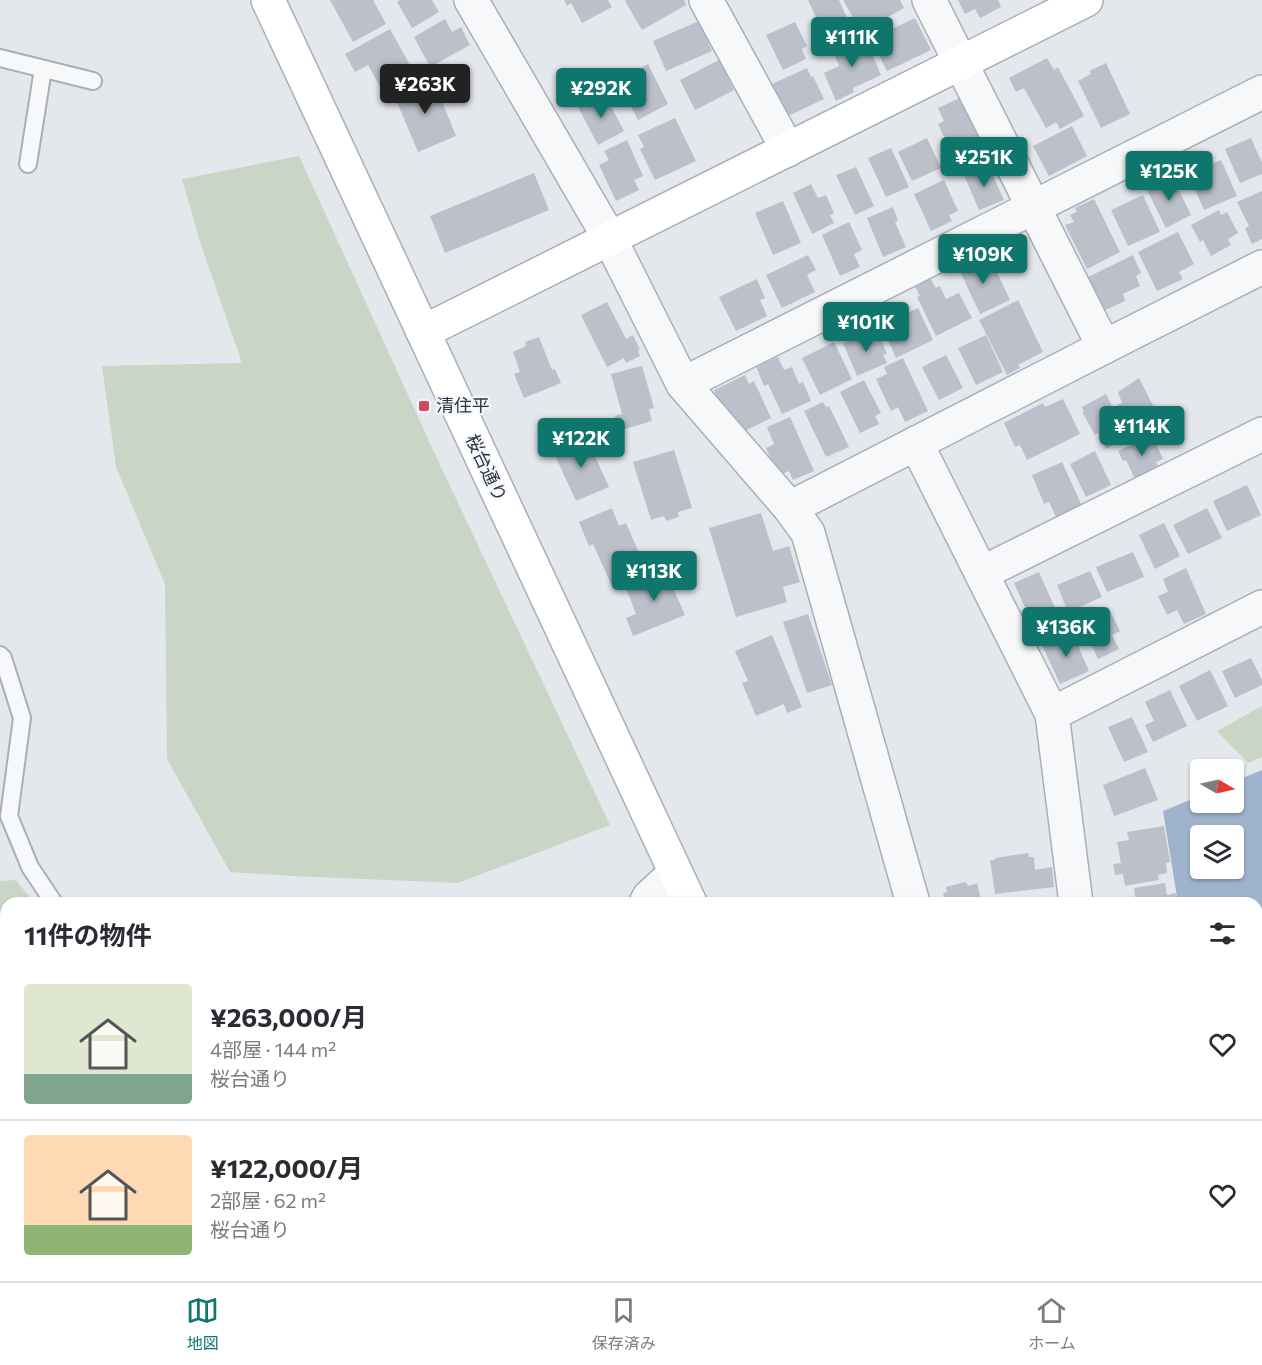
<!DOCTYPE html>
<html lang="ja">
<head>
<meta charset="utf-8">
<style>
  body { margin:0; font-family:Commissioner,"Noto Sans JP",sans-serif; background:#f7f7f7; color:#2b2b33; height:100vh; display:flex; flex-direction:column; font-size:22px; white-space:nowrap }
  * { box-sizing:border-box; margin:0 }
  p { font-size:20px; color:#7c7c81 }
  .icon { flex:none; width:33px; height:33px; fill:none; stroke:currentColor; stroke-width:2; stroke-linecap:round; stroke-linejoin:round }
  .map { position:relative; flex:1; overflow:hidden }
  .details { position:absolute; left:0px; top:897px; width:1263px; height:384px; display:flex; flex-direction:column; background:#fff; border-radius:18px 18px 0 0; box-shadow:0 2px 4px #0004 }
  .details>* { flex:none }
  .needle { width:39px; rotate:99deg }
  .buttons { position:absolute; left:1190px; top:759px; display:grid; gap:12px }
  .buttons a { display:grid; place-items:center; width:54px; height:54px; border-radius:6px; background:#fff; box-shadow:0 2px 4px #0004; font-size:30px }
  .price { position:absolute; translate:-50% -51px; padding:0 14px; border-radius:6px; background:#0f766e; color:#fff; font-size:20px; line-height:39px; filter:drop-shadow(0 2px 3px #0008) }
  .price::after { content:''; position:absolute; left:50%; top:36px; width:18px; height:14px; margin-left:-9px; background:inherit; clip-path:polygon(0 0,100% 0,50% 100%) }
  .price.selected { background:#222; color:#fff }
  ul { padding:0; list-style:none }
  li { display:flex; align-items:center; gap:18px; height:150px; padding:0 24px }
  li+li { border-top:2px solid #e1e1e2 }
  li span { display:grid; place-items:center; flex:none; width:168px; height:120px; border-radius:6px; color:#555 }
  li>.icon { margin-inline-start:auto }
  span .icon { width:72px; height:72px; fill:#fffc; stroke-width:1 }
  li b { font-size:26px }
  h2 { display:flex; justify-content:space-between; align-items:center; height:72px; padding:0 24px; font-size:26px }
  .tabs { display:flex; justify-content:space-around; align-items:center; height:84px; border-top:2px solid #e1e1e2; background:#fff; font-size:16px; color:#7c7c81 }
  .tabs a { display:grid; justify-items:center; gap:3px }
  .tabs .selected { color:#0f766e }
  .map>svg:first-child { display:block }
  .green { fill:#c9d6c5 }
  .water { fill:#9fb4cc; fill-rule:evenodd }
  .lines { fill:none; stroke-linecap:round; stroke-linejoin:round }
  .river { stroke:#9fb4cc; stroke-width:51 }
  .building { fill:#bbc0ca }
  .lane-casing { stroke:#a9aeb7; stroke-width:20 }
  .street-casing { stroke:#a9aeb7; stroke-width:36 }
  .secondary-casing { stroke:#a9aeb7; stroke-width:36 }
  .lane { stroke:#f7f8fa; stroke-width:16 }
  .street { stroke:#f7f8fa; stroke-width:33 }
  .secondary { stroke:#fff; stroke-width:33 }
  .poi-dot { fill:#d1495b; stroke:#f4f6f9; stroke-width:2 }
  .labels { text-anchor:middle; stroke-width:4.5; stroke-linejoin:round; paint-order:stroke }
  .poi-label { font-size:18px; fill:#2b3445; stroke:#f4f6f9; text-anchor:start }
  .street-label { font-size:18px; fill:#2b3445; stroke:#f4f6f9 }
</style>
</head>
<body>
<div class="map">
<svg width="1262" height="1281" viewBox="0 0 1262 1281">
  <rect width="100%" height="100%" fill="#e4e7ec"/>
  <g class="green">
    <polygon points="299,156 434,452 610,825 458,883 293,876 230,872 167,759 165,584 116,467 102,366 242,363 201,245 182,179"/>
    <polygon points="1262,706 1262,757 1248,763 1217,731"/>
    <polygon points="16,880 34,903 6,903 6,1153 0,1155 0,881"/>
    <polygon points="62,1275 272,1275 274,1281 24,1281"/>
  </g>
  <path class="water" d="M1262 770V957L1257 958V903H1178L1163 811 1200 796V802H1233V782ZM1200 836H1233V868H1200Z"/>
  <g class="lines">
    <polyline class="river" points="865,1281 867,1275"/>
  </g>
  <g class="building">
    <polygon points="330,0 373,0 386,24 353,42"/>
    <polygon points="400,0 432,0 439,12 412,28 397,2"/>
    <polygon points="564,0 608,0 612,7 582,23 571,3 567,6"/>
    <polygon points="626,0 684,0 686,5 642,30 625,1"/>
    <polygon points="808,0 839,0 852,29 827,41"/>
    <polygon points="843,0 900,0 904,8 861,32"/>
    <polygon points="958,0 998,0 1001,7 980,18 975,9 965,14"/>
    <polygon points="915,18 931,50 887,71 871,39"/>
    <polygon points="445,19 452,32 461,27 470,45 430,67 414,37"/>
    <polygon points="699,21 712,51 666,71 653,41"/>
    <polygon points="795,22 807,46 802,49 806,59 783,70 766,35"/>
    <polygon points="390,29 416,76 401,84 398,78 381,88 368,65 355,72 345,54"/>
    <polygon points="864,35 881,75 853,88 854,92 836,101 824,73 839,66 832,49"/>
    <polygon points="1047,58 1054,70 1058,67 1084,116 1060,129 1056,122 1046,128 1024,88 1016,92 1009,78"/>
    <polygon points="719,60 734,90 695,110 680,80"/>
    <polygon points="1106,63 1130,114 1101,128 1078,81 1091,74 1089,71"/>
    <polygon points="648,64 668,104 638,120 617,80"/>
    <polygon points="807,68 811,77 813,76 824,99 786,117 770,85"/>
    <polygon points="433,79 456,136 418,152 394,95"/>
    <polygon points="604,93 624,131 598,145 578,107"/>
    <polygon points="962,97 985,146 955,160 938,124 944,121 938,108"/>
    <polygon points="675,118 696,161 655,180 640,149 644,147 638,135"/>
    <polygon points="1072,126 1087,156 1049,176 1033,146"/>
    <polygon points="927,138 941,168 912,181 898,152"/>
    <polygon points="1251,138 1262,163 1262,174 1240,183 1225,149"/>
    <polygon points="627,140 643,176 634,180 639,190 616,201 599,165 609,160 604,151"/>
    <polygon points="891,148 909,187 886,197 868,158"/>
    <polygon points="1221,160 1237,196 1204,210 1188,174"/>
    <polygon points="988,165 1004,200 979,210 964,175"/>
    <polygon points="856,167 874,206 855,215 836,175"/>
    <polygon points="534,173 549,210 445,253 430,216"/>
    <polygon points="1172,176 1191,215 1166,228 1146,188"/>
    <polygon points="944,180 958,211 949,215 952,221 931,231 914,194"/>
    <polygon points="811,184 818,198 826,195 834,213 830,215 834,223 812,234 793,193"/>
    <polygon points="1262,191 1262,239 1252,244 1245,228 1249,226 1237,202"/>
    <polygon points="1143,195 1160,232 1128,246 1111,210"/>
    <polygon points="1094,199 1120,252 1087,269 1065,225 1074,222 1070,215 1077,212 1075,208"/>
    <polygon points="783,201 801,243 773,255 755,213"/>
    <polygon points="893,207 898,221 895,222 906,247 883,257 867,218"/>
    <polygon points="1219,210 1221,215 1227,212 1238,233 1228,239 1231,245 1211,256 1203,240 1200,242 1191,225"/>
    <polygon points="849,222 862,250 854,254 860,267 840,276 822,235"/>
    <polygon points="1178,232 1194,264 1179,272 1183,279 1157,291 1138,252"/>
    <polygon points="808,255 816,270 807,275 815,292 782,308 766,275"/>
    <polygon points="978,255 985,270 994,266 1010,300 980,314 957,265"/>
    <polygon points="1133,255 1141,273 1136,276 1140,286 1123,294 1125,301 1103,311 1088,277"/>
    <polygon points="930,278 936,288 940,286 946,299 959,293 972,318 936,336 917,297 920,296 915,286"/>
    <polygon points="757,279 765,298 760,300 767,316 736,331 719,297"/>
    <polygon points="1018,300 1043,352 1018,365 1020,368 1007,375 979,320"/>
    <polygon points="607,302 626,339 633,335 640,350 638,350 640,356 626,363 624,358 607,367 581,315"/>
    <polygon points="918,308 933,340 896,358 881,325"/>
    <polygon points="872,330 876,339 880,337 887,354 883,355 887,363 857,376 843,343"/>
    <polygon points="986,335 1003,372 976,385 958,348"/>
    <polygon points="539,337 552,370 555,369 561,383 524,398 514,374 520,372 513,352 526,346 525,342"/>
    <polygon points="834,342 852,379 820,395 802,358"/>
    <polygon points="946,355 963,388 939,400 922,367"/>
    <polygon points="778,357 784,370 792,367 799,384 803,382 811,401 782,414 768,384 764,386 756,366"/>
    <polygon points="903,358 928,411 905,422 898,407 891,411 876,379 887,374 884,367"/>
    <polygon points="642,366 654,408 649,409 652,421 618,431 615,416 622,414 611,374"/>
    <polygon points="745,375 749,384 754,381 771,418 743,432 737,418 733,420 727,407 723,409 714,390"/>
    <polygon points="1139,378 1160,419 1136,433 1135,430 1132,432 1117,405 1122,403 1118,392"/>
    <polygon points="864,380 881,413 875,416 879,424 860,433 840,392"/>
    <polygon points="1106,394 1126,434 1120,437 1122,441 1106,449 1098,433 1095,435 1082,412 1084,412 1082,407"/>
    <polygon points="1063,399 1080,434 1027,460 1020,445 1015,447 1004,423 1043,403 1045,407"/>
    <polygon points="823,402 826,407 829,406 849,447 826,457 804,411"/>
    <polygon points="790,417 814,471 793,480 789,471 778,476 766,448 774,444 767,427"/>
    <polygon points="1152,435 1163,459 1156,462 1158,466 1151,469 1152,473 1136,481 1126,460 1123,461 1118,451"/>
    <polygon points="586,437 609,487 576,501 553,451"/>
    <polygon points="674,450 692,508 678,512 679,517 666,521 664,516 651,520 633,462"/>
    <polygon points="1095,451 1111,485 1086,497 1070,464"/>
    <polygon points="1062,462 1082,506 1056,517 1049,502 1044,504 1032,475"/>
    <polygon points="1247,485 1261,515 1227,531 1213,501"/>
    <polygon points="612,508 619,526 626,523 646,569 611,584 593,544 589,546 579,522"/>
    <polygon points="1207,508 1222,538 1188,554 1173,525"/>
    <polygon points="761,513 773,551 789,546 800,582 783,587 787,602 736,617 709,528"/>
    <polygon points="1164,523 1180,556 1155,569 1139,535"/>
    <polygon points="1133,552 1144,577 1107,592 1096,567"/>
    <polygon points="1186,568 1206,614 1184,624 1177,610 1167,615 1158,596 1168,592 1163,579"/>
    <polygon points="673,569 681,588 674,590 685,615 633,636 626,618 636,614 626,588"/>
    <polygon points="1090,571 1102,597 1068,612 1057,585"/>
    <polygon points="1039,572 1060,619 1035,630 1014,583"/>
    <polygon points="1108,607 1120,631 1112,635 1119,649 1098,659 1081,621"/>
    <polygon points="808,614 832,685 807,693 783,622"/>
    <polygon points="1072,632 1089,671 1060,684 1042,645"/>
    <polygon points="772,635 802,707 787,713 784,704 756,716 742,683 748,681 735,651"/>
    <polygon points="1251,658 1262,680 1262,685 1235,698 1222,671"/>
    <polygon points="1210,670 1228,706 1197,721 1179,686"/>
    <polygon points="1170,690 1187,726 1153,742 1145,725 1154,721 1145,702"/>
    <polygon points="1132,717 1148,752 1124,762 1108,727"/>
    <polygon points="1145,768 1158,800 1114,816 1103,785"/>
    <polygon points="1164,826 1170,862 1166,863 1167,873 1158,875 1159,880 1125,886 1123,874 1115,875 1113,864 1121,863 1117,842 1129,840 1127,832"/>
    <polygon points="1028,853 1029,857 1034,857 1035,870 1052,867 1054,887 995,894 990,860 995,860 995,858"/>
    <polygon points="966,882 968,886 977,883 982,903 946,903 943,893 947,892 946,887"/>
    <polygon points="1165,883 1167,895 1176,893 1178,903 1136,903 1134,888"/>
  </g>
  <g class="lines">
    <defs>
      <g id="lane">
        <polyline points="0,58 93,81"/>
        <polyline points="28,164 43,69"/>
        <polyline points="0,655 3,658 22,718 9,816 30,867 54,903"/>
        <polyline points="1257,1117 1262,1118"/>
        <polyline points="1178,1275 1184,1281"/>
      </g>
      <g id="street">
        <polyline points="471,0 610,239 683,384 790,508 808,533 913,903"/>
        <polyline points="706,0 788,150"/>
        <polyline points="929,0 1104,347 1262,267"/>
        <polyline points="683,384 1262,92"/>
        <polyline points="916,443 1052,714 1076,903"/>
        <polyline points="790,508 1104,347"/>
        <polyline points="982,573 1262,434"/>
        <polyline points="1052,714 1262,607"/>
        <polyline points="646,903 649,897 675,873"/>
        <polyline points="1257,975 1262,975"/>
        <polyline points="0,1273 6,1273"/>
        <polyline points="286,1275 288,1281"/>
        <polyline points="923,1281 929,1275"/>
      </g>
      <g id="secondary">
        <polyline points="268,0 690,903"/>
        <polyline points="423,332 1086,0"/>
        <polyline points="969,1275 975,1281"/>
      </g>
    </defs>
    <use href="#lane" class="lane-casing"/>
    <use href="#street" class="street-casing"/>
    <use href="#secondary" class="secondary-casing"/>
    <use href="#lane" class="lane"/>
    <use href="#street" class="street"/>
    <use href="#secondary" class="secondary"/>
  </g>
  <rect class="poi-dot" x="418" y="400" width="12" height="12" rx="3"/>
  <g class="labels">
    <g class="poi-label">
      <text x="436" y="412">清住平</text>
    </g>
    <g class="street-label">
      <text transform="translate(486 468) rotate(65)" y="6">桜台通り</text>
    </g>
  </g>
</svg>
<div class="buttons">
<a><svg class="needle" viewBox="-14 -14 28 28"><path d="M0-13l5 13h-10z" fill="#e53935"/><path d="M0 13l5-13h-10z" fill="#7c7c81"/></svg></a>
<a><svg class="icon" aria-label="layers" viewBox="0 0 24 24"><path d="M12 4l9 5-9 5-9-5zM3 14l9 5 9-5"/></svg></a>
</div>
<b class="price" style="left:852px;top:68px">¥111K</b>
<b class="price selected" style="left:425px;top:115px">¥263K</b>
<b class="price" style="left:601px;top:119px">¥292K</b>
<b class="price" style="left:984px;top:188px">¥251K</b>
<b class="price" style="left:1169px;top:202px">¥125K</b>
<b class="price" style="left:983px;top:285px">¥109K</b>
<b class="price" style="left:866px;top:353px">¥101K</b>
<b class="price" style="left:1142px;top:457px">¥114K</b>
<b class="price" style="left:581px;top:469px">¥122K</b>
<b class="price" style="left:654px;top:602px">¥113K</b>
<b class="price" style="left:1066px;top:658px">¥136K</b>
<section class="details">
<h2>11件の物件<svg class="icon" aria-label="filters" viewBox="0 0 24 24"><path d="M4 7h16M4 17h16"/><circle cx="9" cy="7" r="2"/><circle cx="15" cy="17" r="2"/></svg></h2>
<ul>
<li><span style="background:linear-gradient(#dfe7d0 75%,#7fa58c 0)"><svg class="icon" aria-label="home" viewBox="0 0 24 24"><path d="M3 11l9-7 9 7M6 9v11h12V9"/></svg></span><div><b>¥263,000/月</b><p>4部屋 · 144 m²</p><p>桜台通り</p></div><svg class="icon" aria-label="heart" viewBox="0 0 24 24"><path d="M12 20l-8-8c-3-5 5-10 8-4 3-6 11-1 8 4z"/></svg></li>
<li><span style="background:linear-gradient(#ffd9b3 75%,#8fb573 0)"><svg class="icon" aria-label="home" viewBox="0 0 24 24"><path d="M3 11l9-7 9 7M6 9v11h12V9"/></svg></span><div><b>¥122,000/月</b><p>2部屋 · 62 m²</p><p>桜台通り</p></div><svg class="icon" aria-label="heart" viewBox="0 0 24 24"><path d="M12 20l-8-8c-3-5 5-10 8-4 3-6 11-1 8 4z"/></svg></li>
</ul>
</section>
</div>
<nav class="tabs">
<a class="selected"><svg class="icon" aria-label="map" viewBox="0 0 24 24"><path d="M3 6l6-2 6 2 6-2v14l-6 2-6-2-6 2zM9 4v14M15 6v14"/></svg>地図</a>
<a><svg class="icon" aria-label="saved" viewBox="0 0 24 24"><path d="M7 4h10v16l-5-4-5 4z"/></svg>保存済み</a>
<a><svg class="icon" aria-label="home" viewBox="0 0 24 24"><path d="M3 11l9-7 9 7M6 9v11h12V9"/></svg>ホーム</a>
</nav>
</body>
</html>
